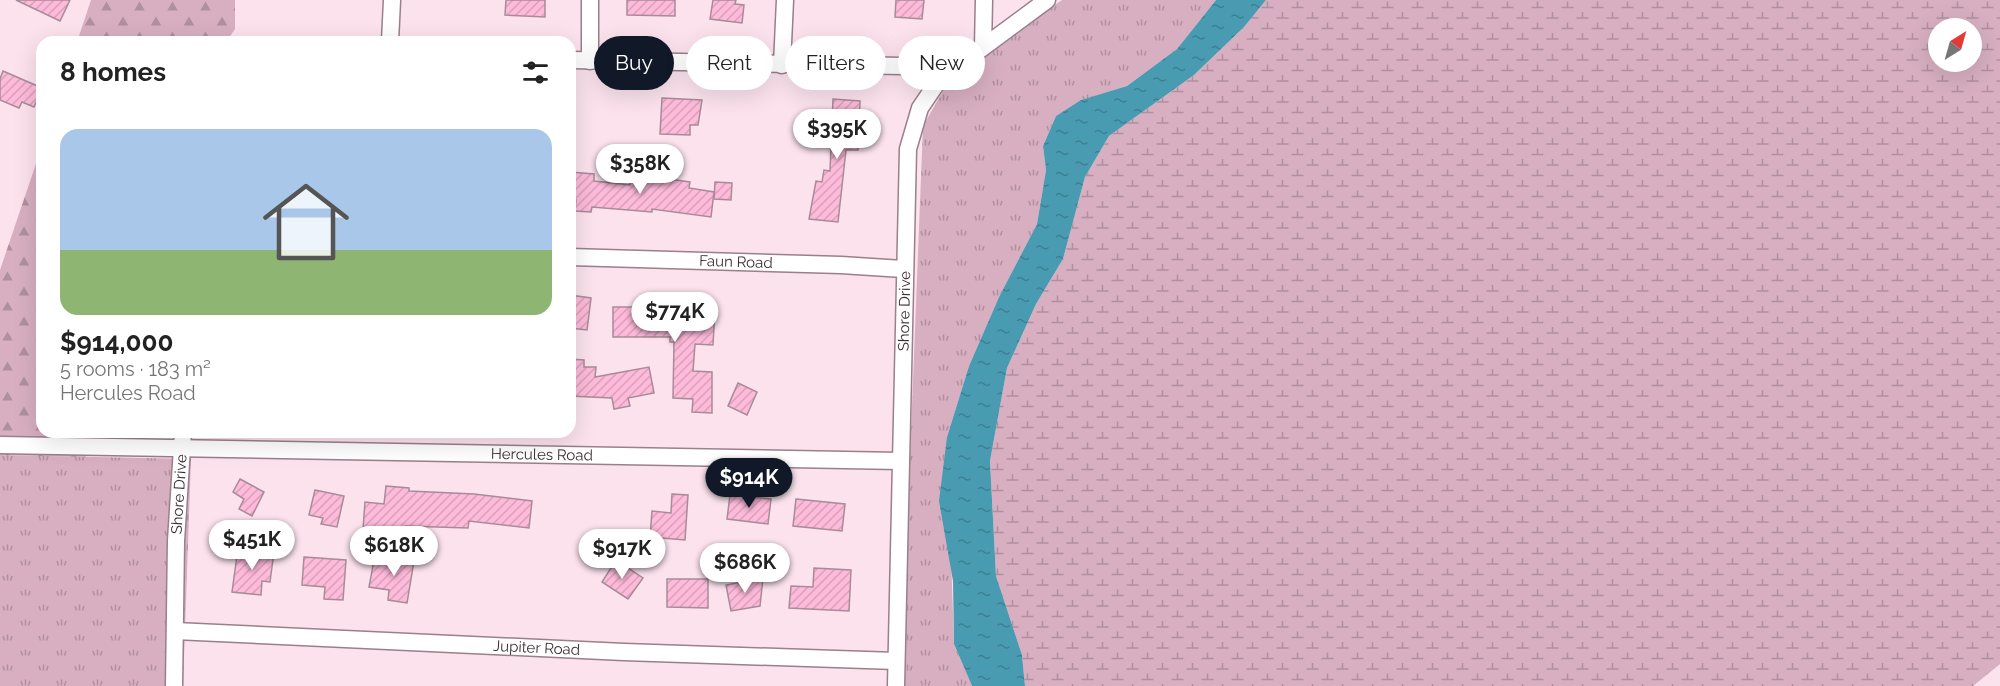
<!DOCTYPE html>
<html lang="en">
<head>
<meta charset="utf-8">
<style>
  body { margin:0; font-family:Raleway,sans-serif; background:#f2f2f2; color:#222; height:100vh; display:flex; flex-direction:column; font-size:22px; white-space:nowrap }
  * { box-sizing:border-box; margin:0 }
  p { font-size:20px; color:#767676 }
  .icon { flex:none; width:33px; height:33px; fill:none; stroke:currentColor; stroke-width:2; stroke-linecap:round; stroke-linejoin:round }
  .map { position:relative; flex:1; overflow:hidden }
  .panel { position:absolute; left:36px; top:36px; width:540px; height:402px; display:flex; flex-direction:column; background:#fff; border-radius:18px; box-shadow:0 6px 24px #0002 }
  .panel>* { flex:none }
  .guide { position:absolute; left:594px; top:36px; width:570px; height:54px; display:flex; gap:12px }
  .needle { width:39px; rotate:37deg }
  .buttons { position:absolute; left:1928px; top:18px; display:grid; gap:12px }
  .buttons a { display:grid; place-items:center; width:54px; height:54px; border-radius:50%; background:#fff; box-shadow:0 6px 24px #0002; font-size:30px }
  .price { position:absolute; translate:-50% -51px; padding:0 14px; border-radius:21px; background:#fff; color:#222; font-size:20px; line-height:39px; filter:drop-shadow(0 2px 3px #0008) }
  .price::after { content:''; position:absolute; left:50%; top:36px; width:18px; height:14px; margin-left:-9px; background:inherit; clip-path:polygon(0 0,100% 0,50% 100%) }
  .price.selected { background:#111827; color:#fff }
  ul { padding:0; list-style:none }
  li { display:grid; align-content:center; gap:12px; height:318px; padding:0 24px }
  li+li { border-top:2px solid #e0e0e0 }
  li span { display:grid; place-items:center; height:186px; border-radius:18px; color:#555 }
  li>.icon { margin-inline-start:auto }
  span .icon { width:108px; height:108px; fill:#fffc; stroke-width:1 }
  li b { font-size:26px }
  h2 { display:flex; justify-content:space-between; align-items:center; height:72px; padding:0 24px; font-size:26px }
  .tag { padding:0 21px; border-radius:27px; background:#fff; box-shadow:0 6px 24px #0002; font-size:21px; line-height:54px }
  .tag.selected { background:#111827; color:#fff }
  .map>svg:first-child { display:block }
  .grass { fill:url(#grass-tufts) }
  .forest { fill:url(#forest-firs) }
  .wetland { fill:url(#wetland-marsh); fill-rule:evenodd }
  .water { fill:url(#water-ripples) }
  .building { fill:url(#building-hatch); stroke:#a88b98; stroke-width:1.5 }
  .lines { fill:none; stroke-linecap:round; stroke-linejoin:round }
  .minor-casing { stroke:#9b7f8b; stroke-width:19 }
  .minor { stroke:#fff; stroke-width:16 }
  .labels { text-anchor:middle; stroke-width:4.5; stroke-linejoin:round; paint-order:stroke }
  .street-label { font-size:15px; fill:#3b2f34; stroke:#fcf5f8 }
</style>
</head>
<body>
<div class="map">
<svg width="2000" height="686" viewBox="0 0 2000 686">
  <defs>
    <pattern id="grass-tufts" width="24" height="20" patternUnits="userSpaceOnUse" patternTransform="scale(1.5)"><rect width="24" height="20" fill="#d7afc1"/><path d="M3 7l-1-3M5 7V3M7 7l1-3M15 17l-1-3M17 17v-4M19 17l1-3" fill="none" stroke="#b08f9e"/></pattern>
    <pattern id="forest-firs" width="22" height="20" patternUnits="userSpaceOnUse" patternTransform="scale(1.5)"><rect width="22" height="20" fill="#d7afc1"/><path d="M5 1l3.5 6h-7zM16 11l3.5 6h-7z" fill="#b08f9e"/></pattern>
    <pattern id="wetland-marsh" width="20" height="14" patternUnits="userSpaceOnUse" patternTransform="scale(1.5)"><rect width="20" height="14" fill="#d7afc1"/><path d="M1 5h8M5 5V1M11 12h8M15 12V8" fill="none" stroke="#b08f9e"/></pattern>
    <pattern id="water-ripples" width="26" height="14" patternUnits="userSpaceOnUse" patternTransform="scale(1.5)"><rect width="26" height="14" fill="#489bb1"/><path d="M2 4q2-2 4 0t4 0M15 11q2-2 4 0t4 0" fill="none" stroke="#3d7f91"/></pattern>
    <pattern id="building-hatch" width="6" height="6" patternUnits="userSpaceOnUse" patternTransform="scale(1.5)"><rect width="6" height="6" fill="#fdbad9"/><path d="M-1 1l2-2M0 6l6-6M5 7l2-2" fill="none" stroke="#daa0bb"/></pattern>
  </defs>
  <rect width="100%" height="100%" fill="#fbe2ed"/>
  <g class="grass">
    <polygon points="1062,0 1216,0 1177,49 1127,86 1082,100 1056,116 1043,146 1046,170 1037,224 999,297 969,366 947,437 954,644 972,686 901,686 923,126 954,72"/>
    <polygon points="0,455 191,459 183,686 0,686"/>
  </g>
  <g class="forest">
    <polygon points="91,0 235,0 235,29 226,42 77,42"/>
    <polygon points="42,146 42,432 87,432 86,457 0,455 0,270"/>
  </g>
  <path class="wetland" d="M1266 0H2000V664L1973 686H1025L1022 655 996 576 990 461 1007 368 1036 304 1063 259 1085 177 1109 136 1194 75 1244 27ZM1938 28H1971V62H1938Z"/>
  <polygon class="water" points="1216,0 1266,0 1244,27 1194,75 1109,136 1085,177 1063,259 1036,304 1007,368 990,461 996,576 1022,655 1025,686 972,686 954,644 953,581 939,501 947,437 969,366 999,297 1037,224 1046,170 1043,146 1056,116 1081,100 1127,86 1177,49"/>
  <g class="building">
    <polygon points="16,0 70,0 60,21"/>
    <polygon points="506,0 545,0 545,17 505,15"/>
    <polygon points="627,0 675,0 675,16 627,15"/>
    <polygon points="713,0 736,0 735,4 744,5 742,23 710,19"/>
    <polygon points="896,0 924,0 922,19 895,17"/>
    <polygon points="3,71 42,88 34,107 22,102 19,108 0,100 0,79"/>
    <polygon points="662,98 702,100 698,125 690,125 690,135 660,134"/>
    <polygon points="833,99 860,101 858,150 846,150 838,222 809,219 816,181 822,182 824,170 830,171"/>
    <polygon points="570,172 594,174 594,181 630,185 630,174 690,182 689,188 714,192 711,217 652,209 652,212 592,207 591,212 575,211 576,200 570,199"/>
    <polygon points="715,182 732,183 731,200 714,199"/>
    <polygon points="570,295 591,298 587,330 570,328"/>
    <polygon points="672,297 692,298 691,307 715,309 713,345 695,344 693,371 712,372 712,413 692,412 693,399 673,398 674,342 670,342 670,337 613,337 613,307 672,307"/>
    <polygon points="570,359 584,360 584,367 596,367 595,377 649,367 654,393 628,398 630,406 614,409 612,398 570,396"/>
    <polygon points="738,383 757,392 747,415 728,406"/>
    <polygon points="240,479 264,492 252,516 239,509 244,499 233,492"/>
    <polygon points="386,486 409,488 409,491 474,494 532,501 529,528 469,521 468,528 405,526 404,534 363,529 365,502 384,504"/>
    <polygon points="315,490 344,496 337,527 321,524 323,518 309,515"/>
    <polygon points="672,494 688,495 685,540 650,537 652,511 671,513"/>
    <polygon points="730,495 771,499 768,524 727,519"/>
    <polygon points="796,499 845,504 842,531 793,526"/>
    <polygon points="238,548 274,552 270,582 262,581 261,595 232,592"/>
    <polygon points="397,552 415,555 407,603 388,600 389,590 369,587 374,560 395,563"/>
    <polygon points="304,557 346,560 343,600 324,599 325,587 302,585"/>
    <polygon points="616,560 643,578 628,599 602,582"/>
    <polygon points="814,568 851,570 849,611 789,608 791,586 813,587"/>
    <polygon points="763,578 760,606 731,611 726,585"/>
    <polygon points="667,579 708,579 708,608 667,607"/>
  </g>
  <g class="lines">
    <defs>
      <g id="minor">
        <polyline points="390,42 392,0"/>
        <polyline points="983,47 984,0"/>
        <polyline points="570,60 903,66 926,70 939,80"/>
        <polyline points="590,61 590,0"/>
        <polyline points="782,65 785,0"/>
        <path id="s1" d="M570 257 841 265 903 269"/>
        <path id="s2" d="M0 445 900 461"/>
        <path id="s3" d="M175 631 624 652 896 661"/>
        <path id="s4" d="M174 686 176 541 183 432"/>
        <path id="s5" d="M896 686 908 149 920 108 939 80 1047 0"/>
      </g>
    </defs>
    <use href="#minor" class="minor-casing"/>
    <use href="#minor" class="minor"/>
  </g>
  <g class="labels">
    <g class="street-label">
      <text dy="5" stroke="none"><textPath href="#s1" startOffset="166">Faun Road</textPath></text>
      <text dy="5" stroke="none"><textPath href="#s5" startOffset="375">Shore Drive</textPath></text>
      <text dy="5" stroke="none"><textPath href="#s2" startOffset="542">Hercules Road</textPath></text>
      <text dy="5" stroke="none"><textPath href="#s4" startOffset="192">Shore Drive</textPath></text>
      <text dy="5" stroke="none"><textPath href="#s3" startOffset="362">Jupiter Road</textPath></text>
    </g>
  </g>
</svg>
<div class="buttons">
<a><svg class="needle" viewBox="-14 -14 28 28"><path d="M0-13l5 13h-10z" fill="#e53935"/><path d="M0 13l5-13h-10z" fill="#767676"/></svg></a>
</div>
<b class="price" style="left:837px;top:160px">$395K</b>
<b class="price" style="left:640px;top:195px">$358K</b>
<b class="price" style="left:675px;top:343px">$774K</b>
<b class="price selected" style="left:749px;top:509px">$914K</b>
<b class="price" style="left:252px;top:571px">$451K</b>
<b class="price" style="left:394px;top:577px">$618K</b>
<b class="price" style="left:622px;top:580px">$917K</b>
<b class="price" style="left:745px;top:594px">$686K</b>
<div class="guide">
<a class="tag selected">Buy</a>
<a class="tag">Rent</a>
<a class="tag">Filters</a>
<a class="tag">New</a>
</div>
<section class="panel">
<h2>8 homes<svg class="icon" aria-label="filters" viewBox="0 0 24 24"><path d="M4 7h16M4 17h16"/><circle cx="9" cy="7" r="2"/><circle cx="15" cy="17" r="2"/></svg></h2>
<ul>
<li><span style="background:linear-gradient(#a9c7e8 65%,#8fb573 0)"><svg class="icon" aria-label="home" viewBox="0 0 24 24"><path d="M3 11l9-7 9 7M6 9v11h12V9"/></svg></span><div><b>$914,000</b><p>5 rooms · 183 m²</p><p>Hercules Road</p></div></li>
</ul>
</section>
</div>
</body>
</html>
